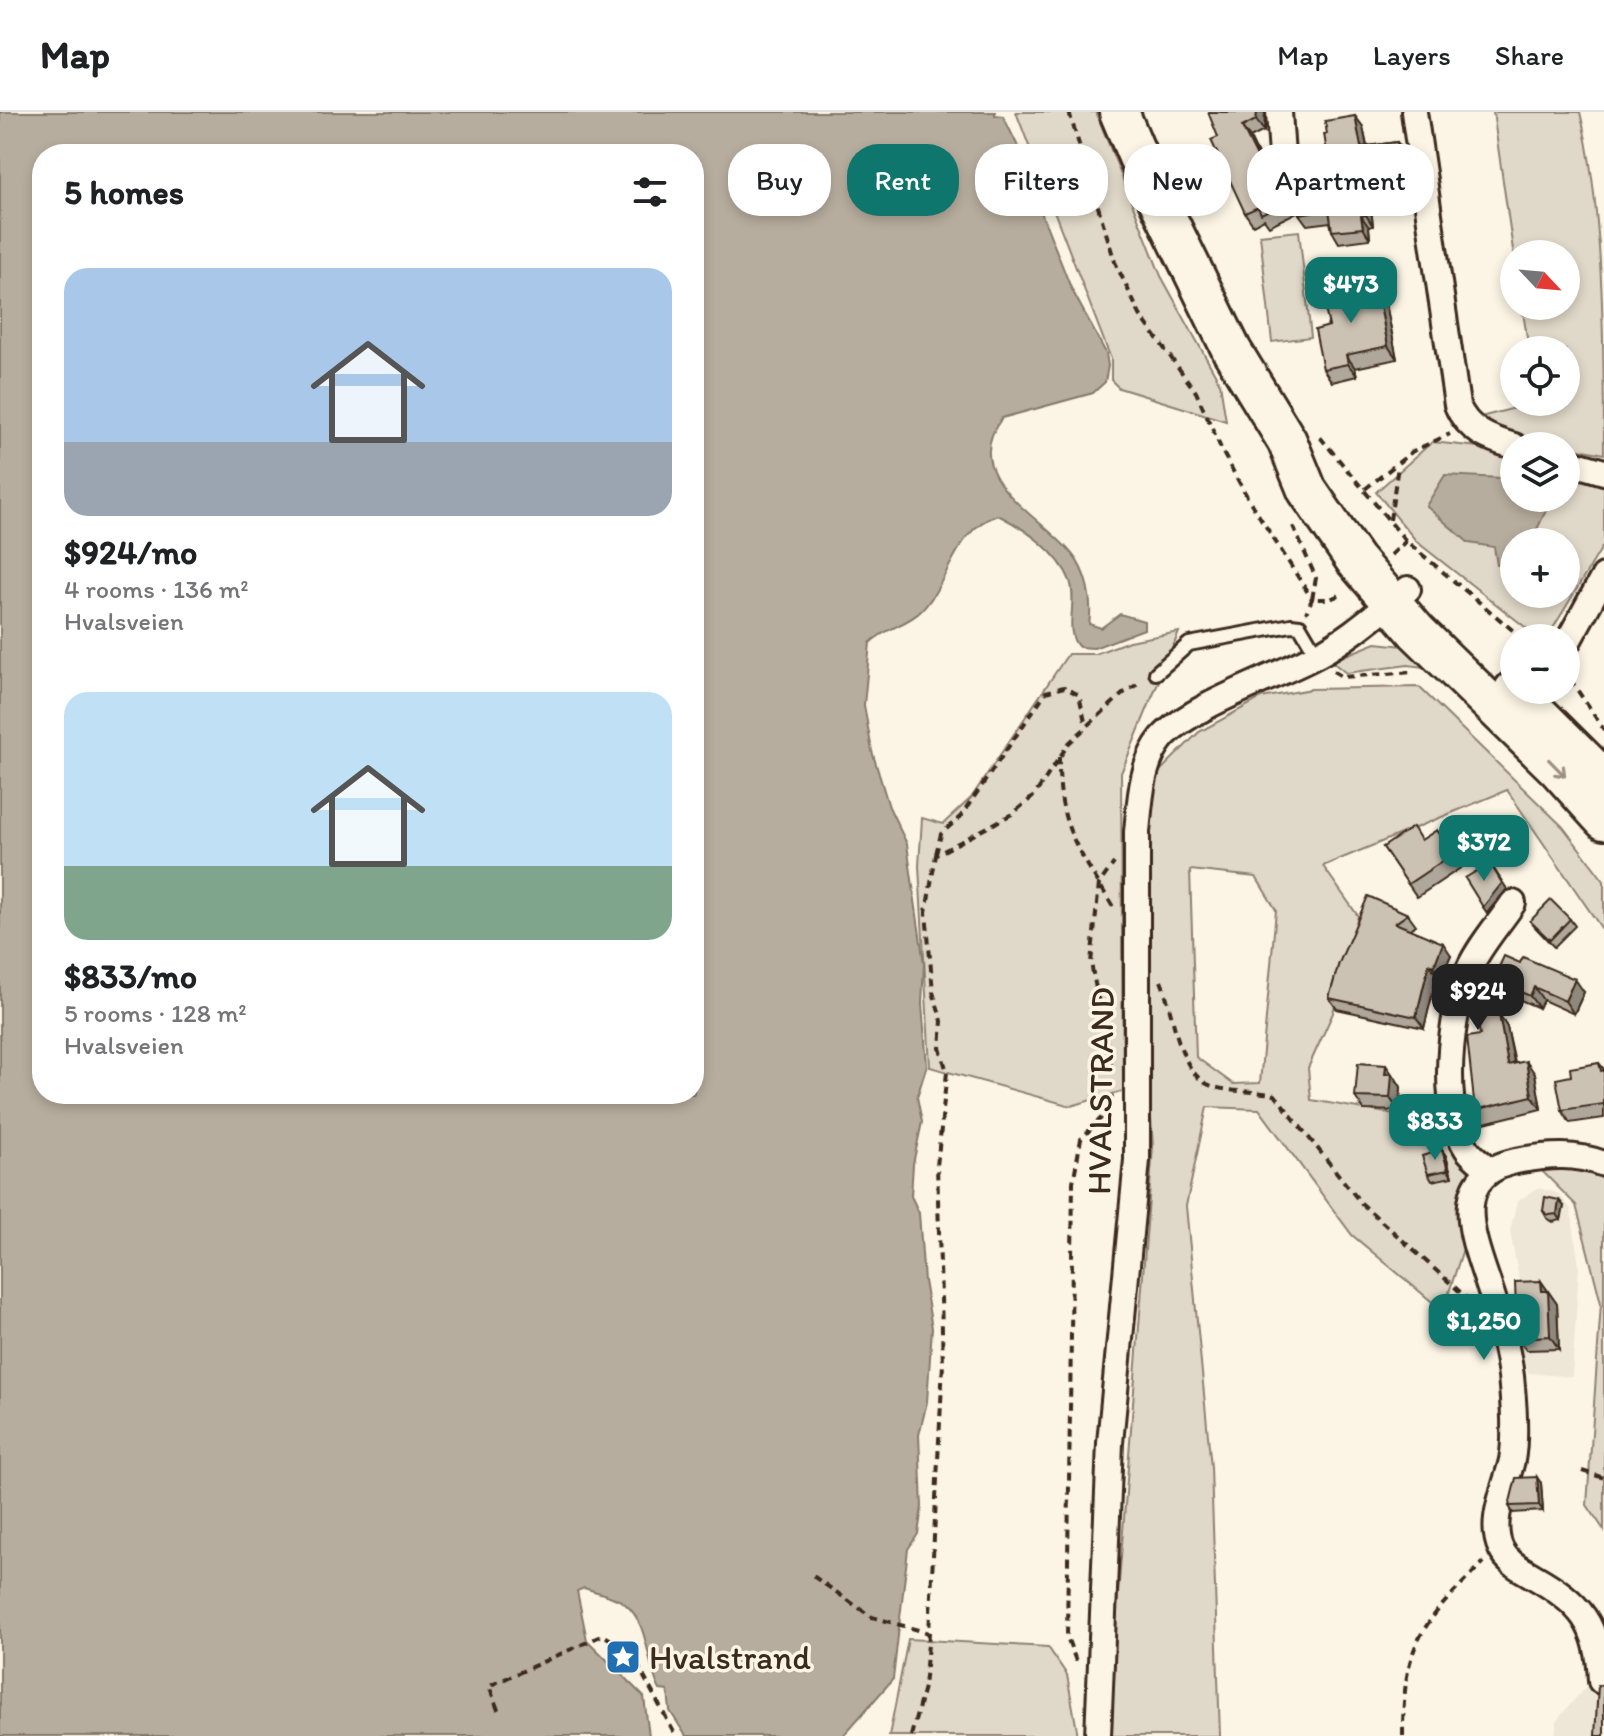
<!DOCTYPE html>
<html lang="en">
<head>
<meta charset="utf-8">
<style>
  body { margin:0; font-family:Itim,sans-serif; background:#f2f2f2; color:#202124; height:100vh; display:flex; flex-direction:column; font-size:30px; white-space:nowrap }
  * { box-sizing:border-box; margin:0 }
  p { font-size:26px; color:#757577 }
  .icon { flex:none; width:44px; height:44px; fill:none; stroke:currentColor; stroke-width:2; stroke-linecap:round; stroke-linejoin:round }
  .map { position:relative; flex:1; overflow:hidden }
  .sheet { position:absolute; left:32px; top:32px; width:672px; height:960px; display:flex; flex-direction:column; background:#fff; border-radius:32px; box-shadow:0 4px 12px #0003 }
  .sheet>* { flex:none }
  .banner { position:absolute; left:728px; top:32px; width:756px; height:72px; display:flex; gap:16px }
  .needle { width:52px; rotate:116deg }
  .buttons { position:absolute; left:1500px; top:128px; display:grid; gap:16px }
  .buttons a { display:grid; place-items:center; width:80px; height:80px; border-radius:50%; background:#fff; box-shadow:0 4px 12px #0003; font-size:40px }
  .price { position:absolute; translate:-50% -68px; padding:0 18px; border-radius:16px; background:#0f766e; color:#fff; font-size:26px; line-height:52px; filter:drop-shadow(0 2px 4px #0008) }
  .price::after { content:''; position:absolute; left:50%; top:48px; width:24px; height:18px; margin-left:-12px; background:inherit; clip-path:polygon(0 0,100% 0,50% 100%) }
  .price.current { background:#222; color:#fff }
  ul { padding:0; list-style:none }
  li { display:grid; align-content:center; gap:16px; height:424px; padding:0 32px }
  li span { display:grid; place-items:center; height:248px; border-radius:24px; color:#555 }
  li>.icon { margin-inline-start:auto }
  span .icon { width:144px; height:144px; fill:#fffc; stroke-width:1 }
  li b { font-size:34px }
  h2 { display:flex; justify-content:space-between; align-items:center; height:96px; padding:0 32px; font-size:34px }
  .chip { padding:0 28px; border-radius:32px; background:#fff; box-shadow:0 4px 12px #0003; font-size:28px; line-height:72px }
  .chip.current { background:#0f766e; color:#fff }
  header { display:flex; align-items:center; gap:48px; box-sizing:border-box; height:112px; padding:0 40px; background:#fff; border-bottom:2px solid #e0e0e0 }
  header strong { font-size:38px }
  nav { display:flex; gap:44px; margin-inline-start:auto; font-size:28px }
  .map>svg:first-child { display:block }
  .built { fill:#eee6d6 }
  .green { fill:#e0d8c8; stroke:#8e8173; stroke-width:2; fill-rule:evenodd }
  .water { fill:#b7ad9e; stroke:#85796b; stroke-width:2; fill-rule:evenodd }
  .lines { fill:none; stroke-linecap:round; stroke-linejoin:round }
  .service-casing { stroke:#3b2a1e; stroke-width:18 }
  .minor-casing { stroke:#3b2a1e; stroke-width:30 }
  .primary-casing { stroke:#3b2a1e; stroke-width:44 }
  .path { stroke:#3b2a1e; stroke-width:4; stroke-dasharray:8 6; stroke-linecap:butt }
  .service { stroke:#fcf5e5; stroke-width:12 }
  .minor { stroke:#fcf5e5; stroke-width:24 }
  .primary { stroke:#fcf5e5; stroke-width:38 }
  .wall { fill:#afa79a; stroke:#3b2a1e; stroke-width:2 }
  .shaded-wall { fill:#8f887d; stroke:#3b2a1e; stroke-width:2 }
  .building { fill:#ccc2b3; stroke:#3b2a1e; stroke-width:2 }
  .oneway { stroke:#9c9082 }
  .labels { text-anchor:middle; stroke-width:7; stroke-linejoin:round; paint-order:stroke }
  .street-label { font-size:34px; fill:#3b2a1e; stroke:#fcf5e5 }
  .poi-label { font-size:34px; fill:#3b2a1e; stroke:#fcf5e5; text-anchor:start }
</style>
</head>
<body>
<header>
<strong>Map</strong>
<nav><a>Map</a><a>Layers</a><a>Share</a></nav>
</header>
<div class="map">
<svg width="1604" height="1624" viewBox="0 0 1604 1624">
  <rect width="100%" height="100%" fill="#fcf5e5"/>
  <filter id="ink" filterUnits="userSpaceOnUse"><feTurbulence type="fractalNoise" baseFrequency=".0125" numOctaves="2"/><feDisplacementMap in="SourceGraphic" scale="16" xChannelSelector="R" yChannelSelector="G"/><feConvolveMatrix kernelMatrix="1 2 1 2 8 2 1 2 1" color-interpolation-filters="sRGB"/></filter>
  <g filter="url(#ink)">
    <g class="built">
      <polygon points="1537,1076 1558,1081 1571,1097 1579,1155 1572,1265 1528,1261 1517,1225 1520,1173 1510,1119 1517,1090"/>
      <polygon points="1594,1565 1604,1566 1604,1624 1555,1624 1557,1608"/>
    </g>
    <g class="green">
      <polygon points="1016,0 1096,0 1161,164 1220,271 1226,309 1119,276 1111,268 1111,247"/>
      <path d="M1493 0H1580C1604 99 1604 235 1604 342L1501 321 1477 306 1538 290H1566V238H1529L1522 194H1566V142H1514V145Z"/>
      <polygon points="1299,119 1311,225 1272,230 1260,123"/>
      <path d="M1432 330 1488 336 1514 344V386H1566V361L1604 373V432L1547 526H1539L1417 430 1376 380ZM1514 430H1566V482H1514Z"/>
      <polygon points="1179,520 1121,661 1123,979 1071,994 930,955 919,754 922,706 943,712 971,686 1068,542 1095,542 1129,529"/>
      <polygon points="1376,531 1413,535 1431,556 1408,553 1346,561 1331,549"/>
      <path d="M1419 575 1563 715 1604 769V820L1507 678 1323 754 1358 804 1333 901 1308 956 1311 988 1450 1012 1462 1047 1604 1049V1418L1587 1393 1601 1191 1576 1093 1536 1053 1506 1058 1481 1081 1443 1199 1352 1123 1259 997 1207 995 1186 1094 1211 1355 1220 1624H1107L1153 1035 1146 934 1148 712 1158 661 1199 620 1261 586 1311 577ZM1190 758 1256 765 1276 798 1260 971 1233 972 1196 945Z"/>
      <polygon points="908,1527 1048,1535 1067,1563 1078,1624 889,1624"/>
    </g>
    <g class="water">
      <path d="M0 0H995V3L1003 4 1035 69 1036 87 1071 176 1106 241 1108 254 1105 270 1093 281 1002 306C956 365 1042 404 1072 442 1087 460 1093 490 1089 512L1101 516 1120 502 1144 509V517L1094 536 1079 535C1063 520 1078 489 1070 469 1059 440 1024 416 998 403 956 415 949 470 922 498 908 513 885 516 870 531L864 593 872 639 889 695 907 732 924 852 922 892 927 953 917 985 922 1010 913 1052 911 1084 919 1101 924 1169 932 1216 927 1290 919 1323 922 1395 918 1422 908 1437 893 1567 843 1624H686L670 1599 668 1579 660 1578C646 1553 650 1512 625 1492 616 1484 596 1480 584 1476L577 1479 587 1528 644 1585 649 1624H0ZM42 42H694V982H42Z"/>
      <polygon points="1445,363 1501,366 1514,363 1514,386 1545,386 1550,390 1531,430 1514,430 1514,453 1497,453 1494,435 1469,431 1426,394"/>
    </g>
    <g class="lines">
      <defs>
        <polyline id="service" points="1156,561 1189,532 1291,513 1300,514 1317,543"/>
        <g id="minor">
          <polyline points="1279,0 1284,72"/>
          <path d="M1414 0 1457 293C1467 318 1489 327 1514 334"/>
          <polyline points="1566,349 1604,360"/>
          <polyline points="1566,533 1604,464"/>
          <path d="M1490 1058C1483 1052 1472 1045 1467 1037 1439 994 1450 902 1469 857 1479 834 1499 812 1513 791"/>
          <path d="M1601 1569C1599 1513 1581 1491 1533 1464 1520 1456 1508 1451 1501 1437 1488 1410 1506 1375 1512 1348 1516 1326 1514 1297 1512 1275 1510 1245 1501 1215 1493 1186 1477 1135 1440 1062 1521 1048 1550 1043 1575 1041 1604 1052"/>
          <path d="M1098 1624 1110 1331 1137 1048V720C1140 690 1141 651 1162 626 1191 593 1278 565 1319 542 1352 524 1378 500 1408 477"/>
        </g>
        <g id="primary">
          <polyline points="1119,0 1143,57 1232,239 1287,329 1307,378 1355,448 1417,520 1557,656 1604,708"/>
          <polyline points="1514,578 1604,667"/>
        </g>
      </defs>
      <use href="#service" class="service-casing"/>
      <use href="#minor" class="minor-casing"/>
      <use href="#primary" class="primary-casing"/>
      <g class="path">
        <polyline points="1069,0 1115,150 1140,203 1196,280 1223,341 1249,388 1312,487 1306,501"/>
        <polyline points="1320,325 1406,429 1522,526"/>
        <polyline points="1365,377 1413,339 1450,322"/>
        <polyline points="1390,408 1398,354"/>
        <polyline points="1293,414 1316,466 1312,487 1330,487 1342,482"/>
        <polyline points="1391,443 1406,429"/>
        <polyline points="1333,559 1343,565 1414,560"/>
        <polyline points="1570,567 1604,618"/>
        <path d="M1059 645C1058 718 1078 735 1113 795"/>
        <polyline points="936,742 941,722 961,704 1046,580 1064,575 1079,583 1086,614"/>
        <path d="M1161 869C1174 899 1177 962 1212 974 1231 981 1255 978 1275 983L1361 1091 1468 1187"/>
        <polyline points="1112,959 1091,851 1099,772 1114,751"/>
        <polyline points="1582,1359 1604,1366"/>
        <polyline points="813,1464 872,1505 929,1521"/>
        <polyline points="1076,1549 1067,1525 1073,1070 1081,1027 1109,998 1112,983"/>
        <polyline points="498,1598 489,1574 603,1523 630,1539 676,1624"/>
        <polyline points="911,1624 924,1575 929,1521 943,1252 937,1054 947,960 940,936 942,909 933,880 926,800 936,743 1012,702 1034,684 1069,631 1125,580 1141,570"/>
        <path d="M1403 1624C1403 1531 1420 1513 1484 1450"/>
      </g>
      <use href="#service" class="service"/>
      <use href="#minor" class="minor"/>
      <use href="#primary" class="primary"/>
    </g>
    <g class="wall">
      <polygon points="1265,0 1264,19 1250,26 1268,64 1270,76 1273,78 1332,71 1327,22 1355,4 1363,15 1367,34 1397,30 1405,41 1408,65 1368,70 1373,114 1369,115 1370,127 1339,131 1332,119 1330,110 1307,113 1299,102 1299,99 1269,114 1264,107 1253,113 1245,101 1218,25"/>
      <polygon points="1376,174 1385,187 1397,247 1355,256 1357,264 1332,270 1323,257 1330,191 1356,178"/>
      <polygon points="1437,718 1462,755 1417,785 1383,735 1422,728"/>
      <polygon points="1408,802 1416,813 1410,817 1451,843 1441,865 1437,863 1424,916 1337,897 1329,886 1339,851"/>
      <polygon points="1570,807 1575,814 1554,835 1535,815 1530,809"/>
      <polygon points="1493,868 1584,880 1574,902 1543,888 1539,896 1502,880"/>
      <polygon points="1499,902 1507,915 1515,951 1535,962 1541,997 1484,1011 1475,998 1480,923"/>
      <polygon points="1599,951 1604,957 1604,1006 1570,1011 1562,998 1571,964"/>
      <polygon points="1395,965 1401,975 1399,999 1364,998 1355,985"/>
      <polygon points="1442,1038 1446,1044 1452,1065 1432,1069 1428,1062"/>
      <polygon points="1564,1094 1561,1108 1553,1110 1547,1106 1543,1099"/>
      <polygon points="1541,1169 1557,1192 1559,1237 1526,1238 1511,1217 1516,1198"/>
      <polygon points="1541,1371 1543,1399 1513,1401 1509,1394"/>
    </g>
    <g class="shaded-wall">
      <polygon points="1257,0 1265,0 1264,19 1256,8"/>
      <polygon points="1355,4 1363,15 1369,46 1361,35"/>
      <polygon points="1242,15 1250,26 1268,64 1271,80 1263,69"/>
      <polygon points="1397,30 1405,41 1408,65 1400,53"/>
      <polygon points="1360,59 1368,70 1373,114 1366,103"/>
      <polygon points="1361,104 1369,115 1370,127 1363,116"/>
      <polygon points="1376,174 1385,187 1397,247 1388,234"/>
      <polygon points="1346,243 1355,256 1357,264 1348,252"/>
      <polygon points="1490,751 1507,777 1487,801 1483,795"/>
      <polygon points="1443,831 1451,843 1441,865 1434,854"/>
      <polygon points="1429,852 1437,863 1424,916 1416,905"/>
      <polygon points="1575,867 1584,880 1574,902 1565,889"/>
      <polygon points="1534,875 1543,888 1539,896 1530,884"/>
      <polygon points="1499,902 1507,915 1517,965 1508,953"/>
      <polygon points="1526,949 1535,962 1541,997 1532,984"/>
      <polygon points="1386,953 1401,975 1399,999 1390,986 1385,962"/>
      <polygon points="1442,1038 1446,1044 1452,1065 1448,1058"/>
      <polygon points="1559,1088 1564,1094 1561,1108 1557,1102"/>
      <polygon points="1541,1169 1557,1192 1559,1237 1550,1224 1542,1179"/>
      <polygon points="1537,1365 1541,1371 1543,1399 1539,1393"/>
    </g>
    <g class="building">
      <polygon points="1208,0 1257,0 1256,8 1242,15 1261,53 1263,69 1273,78 1332,71 1324,22 1327,22 1325,9 1355,4 1361,35 1397,30 1400,53 1360,59 1366,103 1361,104 1363,116 1332,119 1329,97 1299,102 1297,85 1261,102 1258,95 1245,101 1211,28 1218,25"/>
      <polygon points="1350,170 1352,179 1376,174 1388,234 1346,243 1348,252 1323,257 1315,218 1329,214 1324,193 1330,191 1327,177"/>
      <polygon points="1413,715 1421,728 1437,718 1453,742 1408,772 1383,735"/>
      <polygon points="1490,751 1502,771 1483,795 1465,766"/>
      <polygon points="1368,784 1408,802 1395,811 1443,831 1434,854 1429,852 1416,905 1329,886 1339,851"/>
      <polygon points="1551,788 1570,807 1550,828 1530,809"/>
      <polygon points="1504,844 1520,851 1523,845 1575,867 1565,889 1534,875 1530,884 1493,868"/>
      <polygon points="1499,902 1508,953 1526,949 1532,984 1475,998 1467,925 1480,923 1477,906"/>
      <polygon points="1358,951 1386,953 1385,962 1392,962 1390,986 1355,985"/>
      <polygon points="1599,951 1601,959 1604,958 1604,992 1562,998 1556,967 1571,964 1570,956"/>
      <polygon points="1442,1038 1448,1058 1428,1062 1422,1044"/>
      <polygon points="1545,1085 1559,1088 1557,1102 1549,1103 1543,1099"/>
      <polygon points="1541,1169 1542,1179 1548,1179 1550,1224 1517,1226 1517,1217 1511,1217 1510,1199 1516,1198 1515,1170"/>
      <polygon points="1537,1365 1539,1393 1509,1394 1516,1366"/>
      <polygon points="1598,1573 1604,1573 1604,1624 1595,1624"/>
    </g>
    <defs><path id="oneway-shaft" d="M-6 0H5M1.5-3L5.5 0L1.5 3" fill="none" stroke-width="1.6" stroke-linecap="round" stroke-linejoin="round" transform="scale(2)"/></defs>
    <use class="oneway" href="#oneway-shaft" transform="translate(1557 656) rotate(46)"/>
  </g>
  <defs>
    <symbol id="sight-square" viewBox="-11 -11 22 22"><rect x="-9" y="-9" width="18" height="18" rx="4" fill="#1f6fb2" stroke="#fcf5e5"/><path d="M0-6L1.8-2.2L6-1.7L2.9 1.2L3.7 5.4L0 3.3L-3.7 5.4L-2.9 1.2L-6-1.7L-1.8-2.2Z" fill="#fff"/></symbol>
  </defs>
  <g fill-rule="evenodd">
    <use href="#sight-square" x="603" y="1525" width="40" height="40"/>
  </g>
  <g class="labels">
    <g class="street-label">
      <text transform="translate(1100 979) rotate(-89)" y="12">HVALSTRAND</text>
    </g>
    <g class="poi-label">
      <text x="649" y="1557">Hvalstrand</text>
    </g>
  </g>
</svg>
<div class="buttons">
<a><svg class="needle" viewBox="-14 -14 28 28"><path d="M0-13l5 13h-10z" fill="#e53935"/><path d="M0 13l5-13h-10z" fill="#757577"/></svg></a>
<a><svg class="icon" aria-label="locate" viewBox="0 0 24 24"><circle cx="12" cy="12" r="6"/><path d="M12 2v4M12 18v4M2 12h4M18 12h4"/></svg></a>
<a><svg class="icon" aria-label="layers" viewBox="0 0 24 24"><path d="M12 4l9 5-9 5-9-5zM3 14l9 5 9-5"/></svg></a>
<a>+</a>
<a>−</a>
</div>
<b class="price" style="left:1351px;top:213px">$473</b>
<b class="price" style="left:1484px;top:771px">$372</b>
<b class="price current" style="left:1478px;top:920px">$924</b>
<b class="price" style="left:1435px;top:1050px">$833</b>
<b class="price" style="left:1484px;top:1250px">$1,250</b>
<div class="banner">
<a class="chip">Buy</a>
<a class="chip current">Rent</a>
<a class="chip">Filters</a>
<a class="chip">New</a>
<a class="chip">Apartment</a>
</div>
<section class="sheet">
<h2>5 homes<svg class="icon" aria-label="filters" viewBox="0 0 24 24"><path d="M4 7h16M4 17h16"/><circle cx="9" cy="7" r="2"/><circle cx="15" cy="17" r="2"/></svg></h2>
<ul>
<li><span style="background:linear-gradient(#a9c7e8 70%,#9aa5b1 0)"><svg class="icon" aria-label="home" viewBox="0 0 24 24"><path d="M3 11l9-7 9 7M6 9v11h12V9"/></svg></span><div><b>$924/mo</b><p>4 rooms · 136 m²</p><p>Hvalsveien</p></div></li>
<li><span style="background:linear-gradient(#bfe0f5 70%,#7fa58c 0)"><svg class="icon" aria-label="home" viewBox="0 0 24 24"><path d="M3 11l9-7 9 7M6 9v11h12V9"/></svg></span><div><b>$833/mo</b><p>5 rooms · 128 m²</p><p>Hvalsveien</p></div></li>
</ul>
</section>
</div>
</body>
</html>
